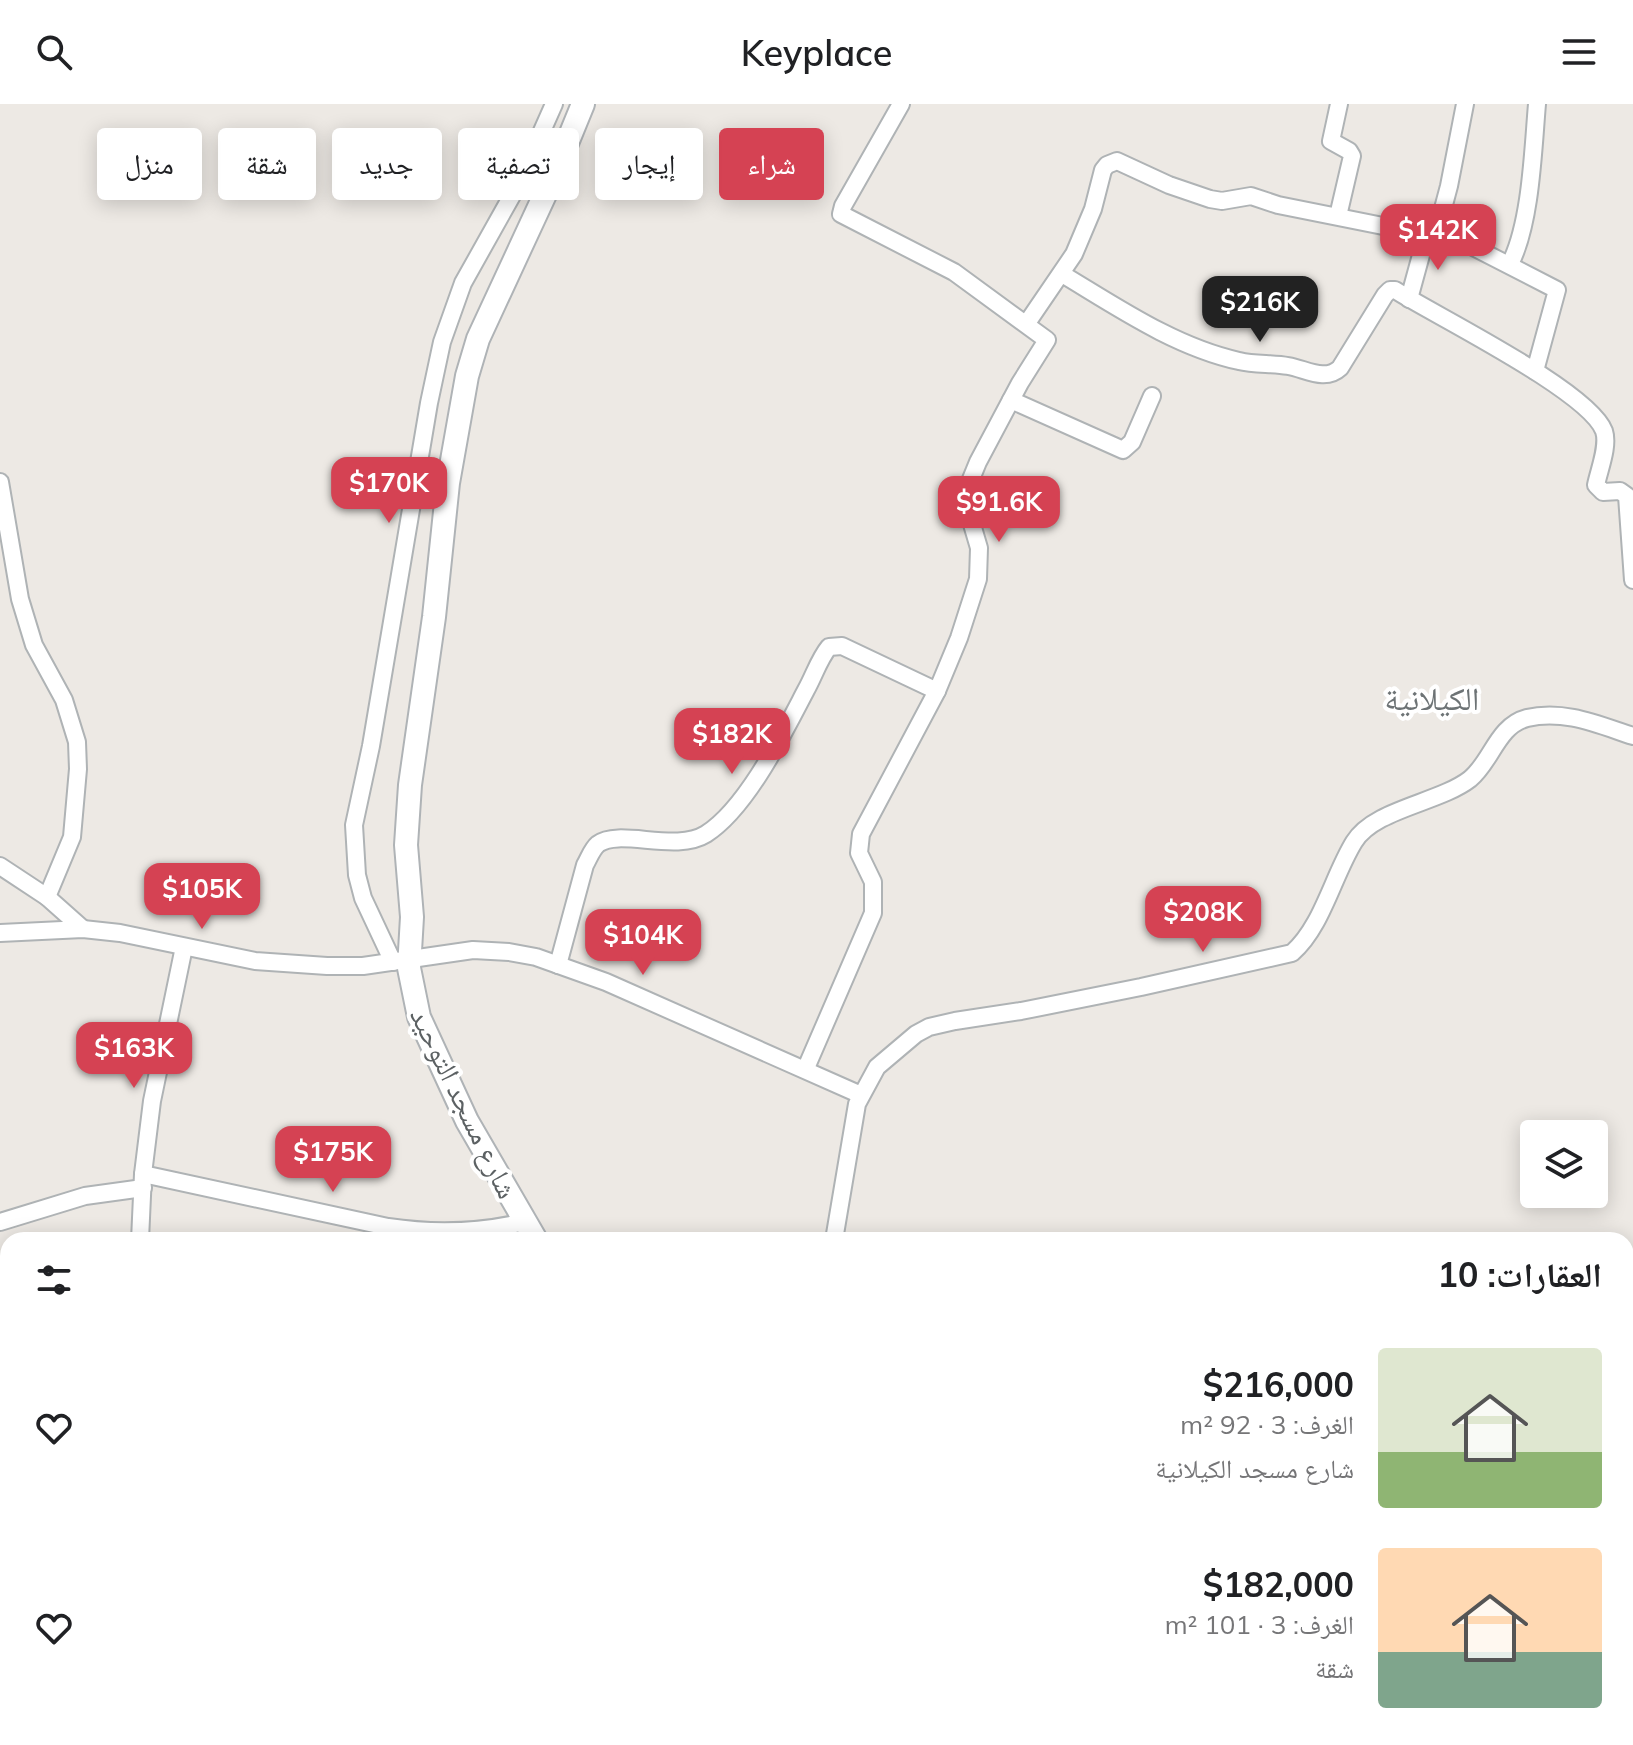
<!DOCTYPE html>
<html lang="ar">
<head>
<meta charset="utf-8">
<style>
  body { margin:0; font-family:Mulish,"Noto Naskh Arabic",sans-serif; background:#f2f2f2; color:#202124; direction:rtl; height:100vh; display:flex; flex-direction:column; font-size:30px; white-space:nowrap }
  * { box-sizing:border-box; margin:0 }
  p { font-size:26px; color:#757577 }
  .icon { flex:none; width:44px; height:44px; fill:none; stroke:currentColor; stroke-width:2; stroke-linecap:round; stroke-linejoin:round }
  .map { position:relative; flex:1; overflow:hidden; direction:ltr }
  .panel { position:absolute; left:0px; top:1128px; width:1634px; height:514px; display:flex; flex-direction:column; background:#fff; border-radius:24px 24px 0 0; box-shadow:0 4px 20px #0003; direction:rtl }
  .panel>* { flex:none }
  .banner { position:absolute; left:24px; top:24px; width:800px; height:72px; direction:rtl; display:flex; gap:16px }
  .fabs { position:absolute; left:1520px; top:1016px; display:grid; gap:16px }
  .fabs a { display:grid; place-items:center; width:88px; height:88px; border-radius:8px; background:#fff; box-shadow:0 4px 20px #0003; font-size:40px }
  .price { position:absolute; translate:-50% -68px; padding:0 18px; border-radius:16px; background:#d54253; color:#fff; font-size:26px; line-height:52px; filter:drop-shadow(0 2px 4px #0008) }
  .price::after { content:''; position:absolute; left:50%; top:48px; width:24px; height:18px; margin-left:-12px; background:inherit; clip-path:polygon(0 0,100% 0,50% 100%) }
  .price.current { background:#222; color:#fff }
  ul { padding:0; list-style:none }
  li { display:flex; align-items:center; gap:24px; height:200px; padding:0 32px }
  li span { display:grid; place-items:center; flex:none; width:224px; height:160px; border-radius:8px; color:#555 }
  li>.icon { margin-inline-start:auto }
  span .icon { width:96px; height:96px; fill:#fffc; stroke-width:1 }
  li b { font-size:34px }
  h2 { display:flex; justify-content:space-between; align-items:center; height:96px; padding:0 32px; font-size:34px }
  .pill { padding:0 28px; border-radius:8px; background:#fff; box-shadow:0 4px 20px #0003; font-size:28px; line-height:72px }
  .pill.current { background:#d54253; color:#fff }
  header { display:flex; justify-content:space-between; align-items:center; height:104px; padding:0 32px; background:#fff; font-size:36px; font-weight:600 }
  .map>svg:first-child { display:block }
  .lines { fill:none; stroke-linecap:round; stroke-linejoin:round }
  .street-casing { stroke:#afb3b5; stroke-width:20 }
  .secondary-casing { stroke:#afb3b6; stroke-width:26 }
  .street { stroke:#fff; stroke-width:16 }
  .secondary { stroke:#fff; stroke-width:22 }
  .labels { text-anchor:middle; stroke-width:8; stroke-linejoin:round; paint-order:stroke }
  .street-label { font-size:28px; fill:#5c6163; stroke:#fff }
  .quarter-label { font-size:32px; fill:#6d7375; stroke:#fff }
</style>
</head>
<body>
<header><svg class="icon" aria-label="menu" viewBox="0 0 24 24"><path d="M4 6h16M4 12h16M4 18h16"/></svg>Keyplace<svg class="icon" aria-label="search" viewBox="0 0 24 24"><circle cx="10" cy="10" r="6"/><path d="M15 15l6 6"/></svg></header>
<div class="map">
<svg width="1633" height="1641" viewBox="0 0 1633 1641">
  <rect width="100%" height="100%" fill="#ede9e4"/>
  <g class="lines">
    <defs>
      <g id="street">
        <polyline points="1338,112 1352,52 1349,47 1331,37 1339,0"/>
        <polyline points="1437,127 1449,82 1465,0"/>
        <path d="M1510 160C1531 119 1533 46 1537 0"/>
        <path d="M1062 170C1117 203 1175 243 1239 257 1255 261 1272 259 1288 262 1306 265 1325 278 1340 264L1385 191 1390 186H1395C1436 212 1589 287 1604 327 1609 342 1599 366 1596 381L1603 388 1620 387 1627 392 1633 476"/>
        <polyline points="1409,195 1427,129"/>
        <polyline points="1027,219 1074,150 1093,105 1103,66 1107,61 1117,57 1169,81 1210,95 1222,97 1251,92 1278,101 1418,129 1446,129 1557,186 1535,267"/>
        <polyline points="1011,296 1123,346 1132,338 1152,292"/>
        <polyline points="0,378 20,495 34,541 64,596 77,638 78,665 72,733 47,793"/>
        <polyline points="0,762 47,793 83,825"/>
        <polyline points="0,829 83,825 120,829 255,857 327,862 363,862 473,846 509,848 536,853 606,878 861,991"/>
        <polyline points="393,858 363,794 357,771 354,721 371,642 429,299 442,238 463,179 519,79 554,0"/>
        <path d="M558 861 585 761C589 754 592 745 598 740 619 724 676 749 706 730 747 704 784 628 806 586 814 572 819 555 829 543L842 542 937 587"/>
        <polyline points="806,964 873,809 873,778 859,749 861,730 937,587 959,534 978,475 979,444 969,410 969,380 978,358 1020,279 1047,236 954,168 841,110 843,102 901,0"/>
        <path d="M143 1070 388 1123C435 1130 478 1129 524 1118"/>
        <polyline points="0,1118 85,1092 143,1084"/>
        <polyline points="140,1136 143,1070 152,997 184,843"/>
        <path d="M834 1136 857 1000 877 963 916 930 929 923 955 917 1021 907 1141 883 1292 849C1322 823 1333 772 1354 738 1374 705 1439 699 1470 675 1492 657 1497 622 1527 614 1564 605 1599 621 1633 632"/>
        <polyline points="1626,1362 1633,1366"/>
        <polyline points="0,1422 8,1418"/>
        <polyline points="0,1513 8,1519"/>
        <polyline points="174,1634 191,1641"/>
        <polyline points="373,1634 373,1641"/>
        <polyline points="660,1634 660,1641"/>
        <polyline points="237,1641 242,1634"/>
      </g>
      <g id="secondary">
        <polyline points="536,1136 467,1017 419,913 409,864 412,813 406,741 410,681 434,513 448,379 467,272 478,235 554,71 583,0"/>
        <polyline points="701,1634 701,1641"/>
      </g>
    </defs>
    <use href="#street" class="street-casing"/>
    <use href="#secondary" class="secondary-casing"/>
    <use href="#street" class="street"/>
    <use href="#secondary" class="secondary"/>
  </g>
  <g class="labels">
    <g class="street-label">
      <text transform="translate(464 999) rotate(64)" y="10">شارع مسجد التوحيد</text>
    </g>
    <g class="quarter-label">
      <text x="1432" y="606">الكيلانية</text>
    </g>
  </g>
</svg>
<div class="fabs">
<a><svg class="icon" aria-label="layers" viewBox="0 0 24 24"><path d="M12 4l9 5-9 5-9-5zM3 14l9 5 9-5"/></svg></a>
</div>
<b class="price" style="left:1438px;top:168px">$142K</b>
<b class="price current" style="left:1260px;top:240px">$216K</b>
<b class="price" style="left:389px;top:421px">$170K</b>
<b class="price" style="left:999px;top:440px">$91.6K</b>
<b class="price" style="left:732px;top:672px">$182K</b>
<b class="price" style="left:202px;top:827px">$105K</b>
<b class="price" style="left:1203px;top:850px">$208K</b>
<b class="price" style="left:643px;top:873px">$104K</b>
<b class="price" style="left:134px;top:986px">$163K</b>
<b class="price" style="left:333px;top:1090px">$175K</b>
<div class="banner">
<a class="pill current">شراء</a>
<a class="pill">إيجار</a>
<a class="pill">تصفية</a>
<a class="pill">جديد</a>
<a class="pill">شقة</a>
<a class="pill">منزل</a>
</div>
<section class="panel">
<h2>العقارات: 10<svg class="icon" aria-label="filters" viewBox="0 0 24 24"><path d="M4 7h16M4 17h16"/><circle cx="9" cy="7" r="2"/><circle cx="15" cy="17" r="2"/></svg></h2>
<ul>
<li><span style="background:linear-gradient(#dfe7d0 65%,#8fb573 0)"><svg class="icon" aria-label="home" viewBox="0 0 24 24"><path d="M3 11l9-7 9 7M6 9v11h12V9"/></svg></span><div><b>$216,000</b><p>الغرف: 3 · 92 m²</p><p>شارع مسجد الكيلانية</p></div><svg class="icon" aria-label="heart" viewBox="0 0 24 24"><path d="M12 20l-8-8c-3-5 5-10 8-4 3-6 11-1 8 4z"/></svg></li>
<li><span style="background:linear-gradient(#ffd9b3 65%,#7fa58c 0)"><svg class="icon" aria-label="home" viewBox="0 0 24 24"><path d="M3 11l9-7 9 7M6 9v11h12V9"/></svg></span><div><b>$182,000</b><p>الغرف: 3 · 101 m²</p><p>شقة</p></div><svg class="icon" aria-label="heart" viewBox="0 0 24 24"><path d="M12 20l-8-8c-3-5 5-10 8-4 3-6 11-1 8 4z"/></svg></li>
</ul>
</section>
</div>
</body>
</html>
